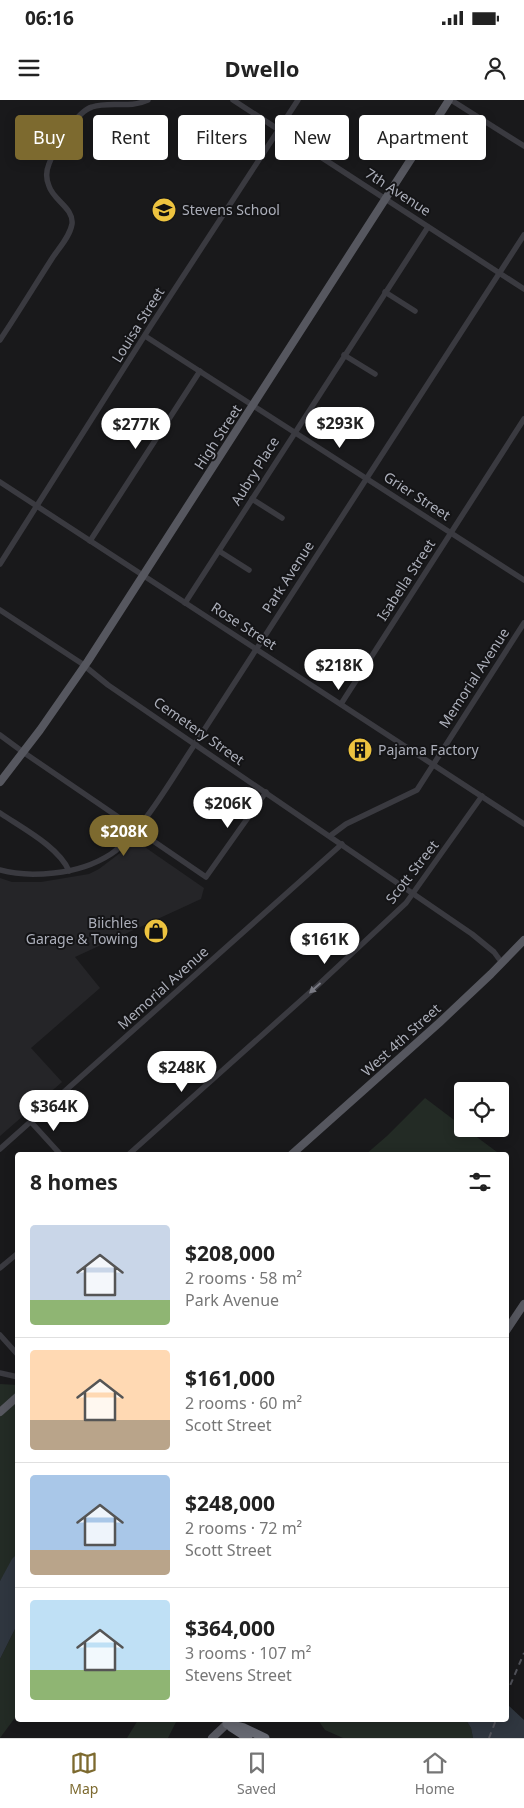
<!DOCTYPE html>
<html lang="en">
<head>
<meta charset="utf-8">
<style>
  body { margin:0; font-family:"Noto Sans",sans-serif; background:#f2f2f2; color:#222; height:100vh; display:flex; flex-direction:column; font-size:19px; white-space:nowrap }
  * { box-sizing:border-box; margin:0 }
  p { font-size:16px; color:#767676 }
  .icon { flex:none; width:28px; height:28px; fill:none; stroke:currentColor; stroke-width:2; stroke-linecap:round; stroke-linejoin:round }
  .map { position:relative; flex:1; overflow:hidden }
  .drawer { position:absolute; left:15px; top:1052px; width:494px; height:570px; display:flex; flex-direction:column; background:#fff; border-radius:5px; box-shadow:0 2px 12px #0003 }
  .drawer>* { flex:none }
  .top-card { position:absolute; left:15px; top:15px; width:495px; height:45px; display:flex; gap:10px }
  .buttons { position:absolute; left:454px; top:982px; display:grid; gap:10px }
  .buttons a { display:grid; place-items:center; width:55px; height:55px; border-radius:5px; background:#fff; box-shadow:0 2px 12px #0003; font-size:25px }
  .price { position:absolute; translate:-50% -42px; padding:0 11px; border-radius:18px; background:#fff; color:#222; font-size:16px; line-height:32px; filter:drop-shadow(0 1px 2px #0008) }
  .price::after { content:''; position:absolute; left:50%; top:30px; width:15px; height:11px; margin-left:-8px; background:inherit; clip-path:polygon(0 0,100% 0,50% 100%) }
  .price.current { background:#7d6a2f; color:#fff }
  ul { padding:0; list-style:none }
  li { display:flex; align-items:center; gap:15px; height:125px; padding:0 15px }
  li+li { border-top:1px solid #e0e0e0 }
  li span { display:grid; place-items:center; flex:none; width:140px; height:100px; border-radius:5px; color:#555 }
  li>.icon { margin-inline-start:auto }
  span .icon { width:60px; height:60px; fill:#fffc; stroke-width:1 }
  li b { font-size:21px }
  h2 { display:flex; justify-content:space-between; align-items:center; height:60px; padding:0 15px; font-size:21px }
  .pill { padding:0 18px; border-radius:5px; background:#fff; box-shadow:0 2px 12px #0003; font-size:18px; line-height:45px }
  .pill.current { background:#7d6a2f; color:#fff }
  .status { display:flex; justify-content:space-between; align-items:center; height:35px; padding:0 25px; background:#fff; direction:ltr }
  .status svg { height:14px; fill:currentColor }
  header { display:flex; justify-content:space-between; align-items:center; height:65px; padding:0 15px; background:#fff; font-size:22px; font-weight:700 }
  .tab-bar { display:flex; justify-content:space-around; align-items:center; height:70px; border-top:1px solid #e0e0e0; background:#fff; font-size:14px; color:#767676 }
  .tab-bar a { display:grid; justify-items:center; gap:2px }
  .tab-bar .current { color:#7d6a2f }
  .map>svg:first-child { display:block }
  .built { fill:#252528 }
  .green { fill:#232b25 }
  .water { fill:#2f363f }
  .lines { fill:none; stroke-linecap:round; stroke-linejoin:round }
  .minor { stroke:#3a3a40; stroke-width:5.5 }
  .major { stroke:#56575f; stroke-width:8 }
  .highway { stroke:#666871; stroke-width:9 }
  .rail { stroke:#515259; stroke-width:2; stroke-dasharray:6 5; stroke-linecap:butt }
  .oneway { fill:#797a83 }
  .labels { text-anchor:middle; stroke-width:4; stroke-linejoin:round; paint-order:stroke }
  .street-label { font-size:14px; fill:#acafba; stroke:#141416 }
  .poi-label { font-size:14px; fill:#acafba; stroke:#141416; text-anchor:start }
</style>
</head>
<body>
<div class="status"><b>06:16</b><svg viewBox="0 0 49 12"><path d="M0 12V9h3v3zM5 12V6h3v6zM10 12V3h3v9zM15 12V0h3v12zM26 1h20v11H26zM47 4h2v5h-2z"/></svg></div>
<header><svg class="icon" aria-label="menu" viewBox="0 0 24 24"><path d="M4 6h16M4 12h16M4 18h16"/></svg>Dwello<svg class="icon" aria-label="person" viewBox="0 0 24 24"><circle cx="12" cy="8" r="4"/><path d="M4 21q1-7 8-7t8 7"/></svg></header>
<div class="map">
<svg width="524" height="1638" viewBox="0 0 524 1638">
  <rect width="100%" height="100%" fill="#19191b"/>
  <polygon class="built" points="136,741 204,788 201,799 75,857 100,888 31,948 62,982 0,1036 0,778 12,782 41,782 89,774 99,769"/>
  <g class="green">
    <polygon points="425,998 462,1026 462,1029 466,1029 501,1055 365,1055 387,1036"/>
    <polygon points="0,1284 18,1285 17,1456 0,1481"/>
    <polygon points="17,1525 17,1615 0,1638 0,1559"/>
    <polygon points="138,1620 177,1620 168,1638 127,1638"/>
    <polygon points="318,1620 466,1620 471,1628 473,1638 343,1638 325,1630"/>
  </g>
  <g class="water">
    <polygon points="17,1454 17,1525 0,1559 0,1481 12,1459"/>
    <polygon points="506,1603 524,1620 524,1638 473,1638 471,1628 466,1620 506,1620"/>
  </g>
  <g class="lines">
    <g class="minor">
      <polyline points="233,0 524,189"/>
      <polyline points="451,0 524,46"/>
      <polyline points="385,192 415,211"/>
      <polyline points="145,236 524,480"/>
      <path d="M0 240C18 213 35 185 53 157 60 147 70 136 72 124 74 108 53 100 49 86 46 79 46 71 49 64 54 49 77 11 92 7 111 1 129 9 148 0"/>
      <polyline points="344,255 375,274"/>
      <polyline points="0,382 524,724"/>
      <polyline points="252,399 282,418"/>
      <polyline points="90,441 200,271"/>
      <polyline points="219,451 249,470"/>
      <polyline points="0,464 150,227 298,0"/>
      <polyline points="185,503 428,127"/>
      <polyline points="0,510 81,563 108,585 472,834 494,852 502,863"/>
      <polyline points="341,604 524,319"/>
      <polyline points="0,635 23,652 206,777 266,692"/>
      <path d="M0 713C22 728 59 747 69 771"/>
      <polyline points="330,736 346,724 417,690 524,523"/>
      <path d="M0 770C17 775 36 775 54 773 74 771 94 765 111 754 142 733 174 675 195 644L524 135"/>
      <polyline points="31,1022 61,1055"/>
      <polyline points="0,1049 342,744"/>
      <polyline points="128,1055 317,886 406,803 482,696"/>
      <polyline points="0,1168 18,1153"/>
      <polyline points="0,1235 18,1255"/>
      <polyline points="0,1273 18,1277"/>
    </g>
    <g class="major">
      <polyline points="0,682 40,630 88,561 449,0"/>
      <polyline points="291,1055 439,923 491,874 524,840"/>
      <polyline points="506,1231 524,1204"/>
      <polyline points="0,1312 18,1296"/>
      <polyline points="212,1638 231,1620"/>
    </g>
    <g class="highway">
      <polyline points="227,1624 244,1628 265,1638"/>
      <polyline points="231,1627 248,1638"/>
    </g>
    <g class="rail">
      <polyline points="506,1595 524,1553"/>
      <polyline points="489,1638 496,1620"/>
    </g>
  </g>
  <defs><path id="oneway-solid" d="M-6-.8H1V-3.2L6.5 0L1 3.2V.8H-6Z" transform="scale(1.25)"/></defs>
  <use class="oneway" href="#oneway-solid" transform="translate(315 888) rotate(138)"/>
  <defs>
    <symbol id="school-disc" viewBox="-11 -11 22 22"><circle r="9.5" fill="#edc33f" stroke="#141416"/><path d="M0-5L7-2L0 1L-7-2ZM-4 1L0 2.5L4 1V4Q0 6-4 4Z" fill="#111"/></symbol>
    <symbol id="building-disc" viewBox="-11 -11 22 22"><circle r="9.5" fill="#edc33f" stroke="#141416"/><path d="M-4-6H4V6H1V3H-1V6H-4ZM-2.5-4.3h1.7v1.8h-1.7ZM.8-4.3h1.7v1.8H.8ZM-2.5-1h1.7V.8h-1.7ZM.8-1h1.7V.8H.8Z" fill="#111"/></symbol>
    <symbol id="shop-disc" viewBox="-11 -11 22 22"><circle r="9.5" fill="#edc33f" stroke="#141416"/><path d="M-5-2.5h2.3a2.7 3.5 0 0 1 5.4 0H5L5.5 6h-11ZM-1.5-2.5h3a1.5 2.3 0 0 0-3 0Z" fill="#111"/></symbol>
  </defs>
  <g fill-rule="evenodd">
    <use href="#school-disc" x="150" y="96" width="28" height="28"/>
    <use href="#building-disc" x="346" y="636" width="28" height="28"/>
    <use href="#shop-disc" x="142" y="817" width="28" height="28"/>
  </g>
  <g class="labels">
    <g class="street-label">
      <text transform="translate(398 92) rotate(33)" y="5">7th Avenue</text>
      <text transform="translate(138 225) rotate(-58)" y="5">Louisa Street</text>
      <text transform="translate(218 337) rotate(-57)" y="5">High Street</text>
      <text transform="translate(255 371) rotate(-58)" y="5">Aubry Place</text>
      <text transform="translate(417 396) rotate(33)" y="5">Grier Street</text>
      <text transform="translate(288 477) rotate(-57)" y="5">Park Avenue</text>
      <text transform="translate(406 480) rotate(-57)" y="5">Isabella Street</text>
      <text transform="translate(244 526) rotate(33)" y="5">Rose Street</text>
      <text transform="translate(474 578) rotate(-57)" y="5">Memorial Avenue</text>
      <text transform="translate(199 631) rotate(35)" y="5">Cemetery Street</text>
      <text transform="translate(412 772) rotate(-52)" y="5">Scott Street</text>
      <text transform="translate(163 888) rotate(-42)" y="5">Memorial Avenue</text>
      <text transform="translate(401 940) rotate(-42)" y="5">West 4th Street</text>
    </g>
    <g class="poi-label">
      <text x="182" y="115">Stevens School</text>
      <text x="378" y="655">Pajama Factory</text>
      <text x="138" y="828" text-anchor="end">Biichles<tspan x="138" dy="16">Garage &amp; Towing</tspan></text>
    </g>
  </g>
</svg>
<div class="buttons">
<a><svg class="icon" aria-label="locate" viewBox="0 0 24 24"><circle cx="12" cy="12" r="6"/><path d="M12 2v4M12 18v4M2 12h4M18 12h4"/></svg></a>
</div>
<b class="price" style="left:340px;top:349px">$293K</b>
<b class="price" style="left:136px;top:350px">$277K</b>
<b class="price" style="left:339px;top:591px">$218K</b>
<b class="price" style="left:228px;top:729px">$206K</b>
<b class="price current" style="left:124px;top:757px">$208K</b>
<b class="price" style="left:325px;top:865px">$161K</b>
<b class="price" style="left:182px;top:993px">$248K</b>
<b class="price" style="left:54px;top:1032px">$364K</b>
<div class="top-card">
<a class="pill current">Buy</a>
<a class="pill">Rent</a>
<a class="pill">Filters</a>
<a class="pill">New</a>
<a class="pill">Apartment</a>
</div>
<section class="drawer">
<h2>8 homes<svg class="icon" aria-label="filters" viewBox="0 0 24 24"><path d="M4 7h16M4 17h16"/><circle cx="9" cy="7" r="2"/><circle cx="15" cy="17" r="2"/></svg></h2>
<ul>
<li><span style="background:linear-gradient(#c9d6e8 75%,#8fb573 0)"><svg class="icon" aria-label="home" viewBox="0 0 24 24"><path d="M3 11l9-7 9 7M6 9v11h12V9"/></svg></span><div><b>$208,000</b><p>2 rooms · 58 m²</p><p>Park Avenue</p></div></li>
<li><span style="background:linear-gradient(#ffd9b3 70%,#b9a48a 0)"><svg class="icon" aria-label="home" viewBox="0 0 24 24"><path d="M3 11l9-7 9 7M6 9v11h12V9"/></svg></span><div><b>$161,000</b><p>2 rooms · 60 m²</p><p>Scott Street</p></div></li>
<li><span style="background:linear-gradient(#a9c7e8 75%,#b9a48a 0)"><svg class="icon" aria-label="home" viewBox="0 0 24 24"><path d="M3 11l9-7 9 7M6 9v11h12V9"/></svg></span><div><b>$248,000</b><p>2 rooms · 72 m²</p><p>Scott Street</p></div></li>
<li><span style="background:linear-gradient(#bfe0f5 70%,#8fb573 0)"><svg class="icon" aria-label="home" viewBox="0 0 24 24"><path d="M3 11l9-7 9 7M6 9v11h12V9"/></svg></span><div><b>$364,000</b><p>3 rooms · 107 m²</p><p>Stevens Street</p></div></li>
</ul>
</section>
</div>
<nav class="tab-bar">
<a class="current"><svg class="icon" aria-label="map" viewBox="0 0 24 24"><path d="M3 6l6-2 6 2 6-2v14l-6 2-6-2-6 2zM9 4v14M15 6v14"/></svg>Map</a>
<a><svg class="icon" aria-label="saved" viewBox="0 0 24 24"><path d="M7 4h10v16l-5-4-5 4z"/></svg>Saved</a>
<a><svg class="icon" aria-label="home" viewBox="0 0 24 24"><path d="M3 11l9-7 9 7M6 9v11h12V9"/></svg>Home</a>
</nav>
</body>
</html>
